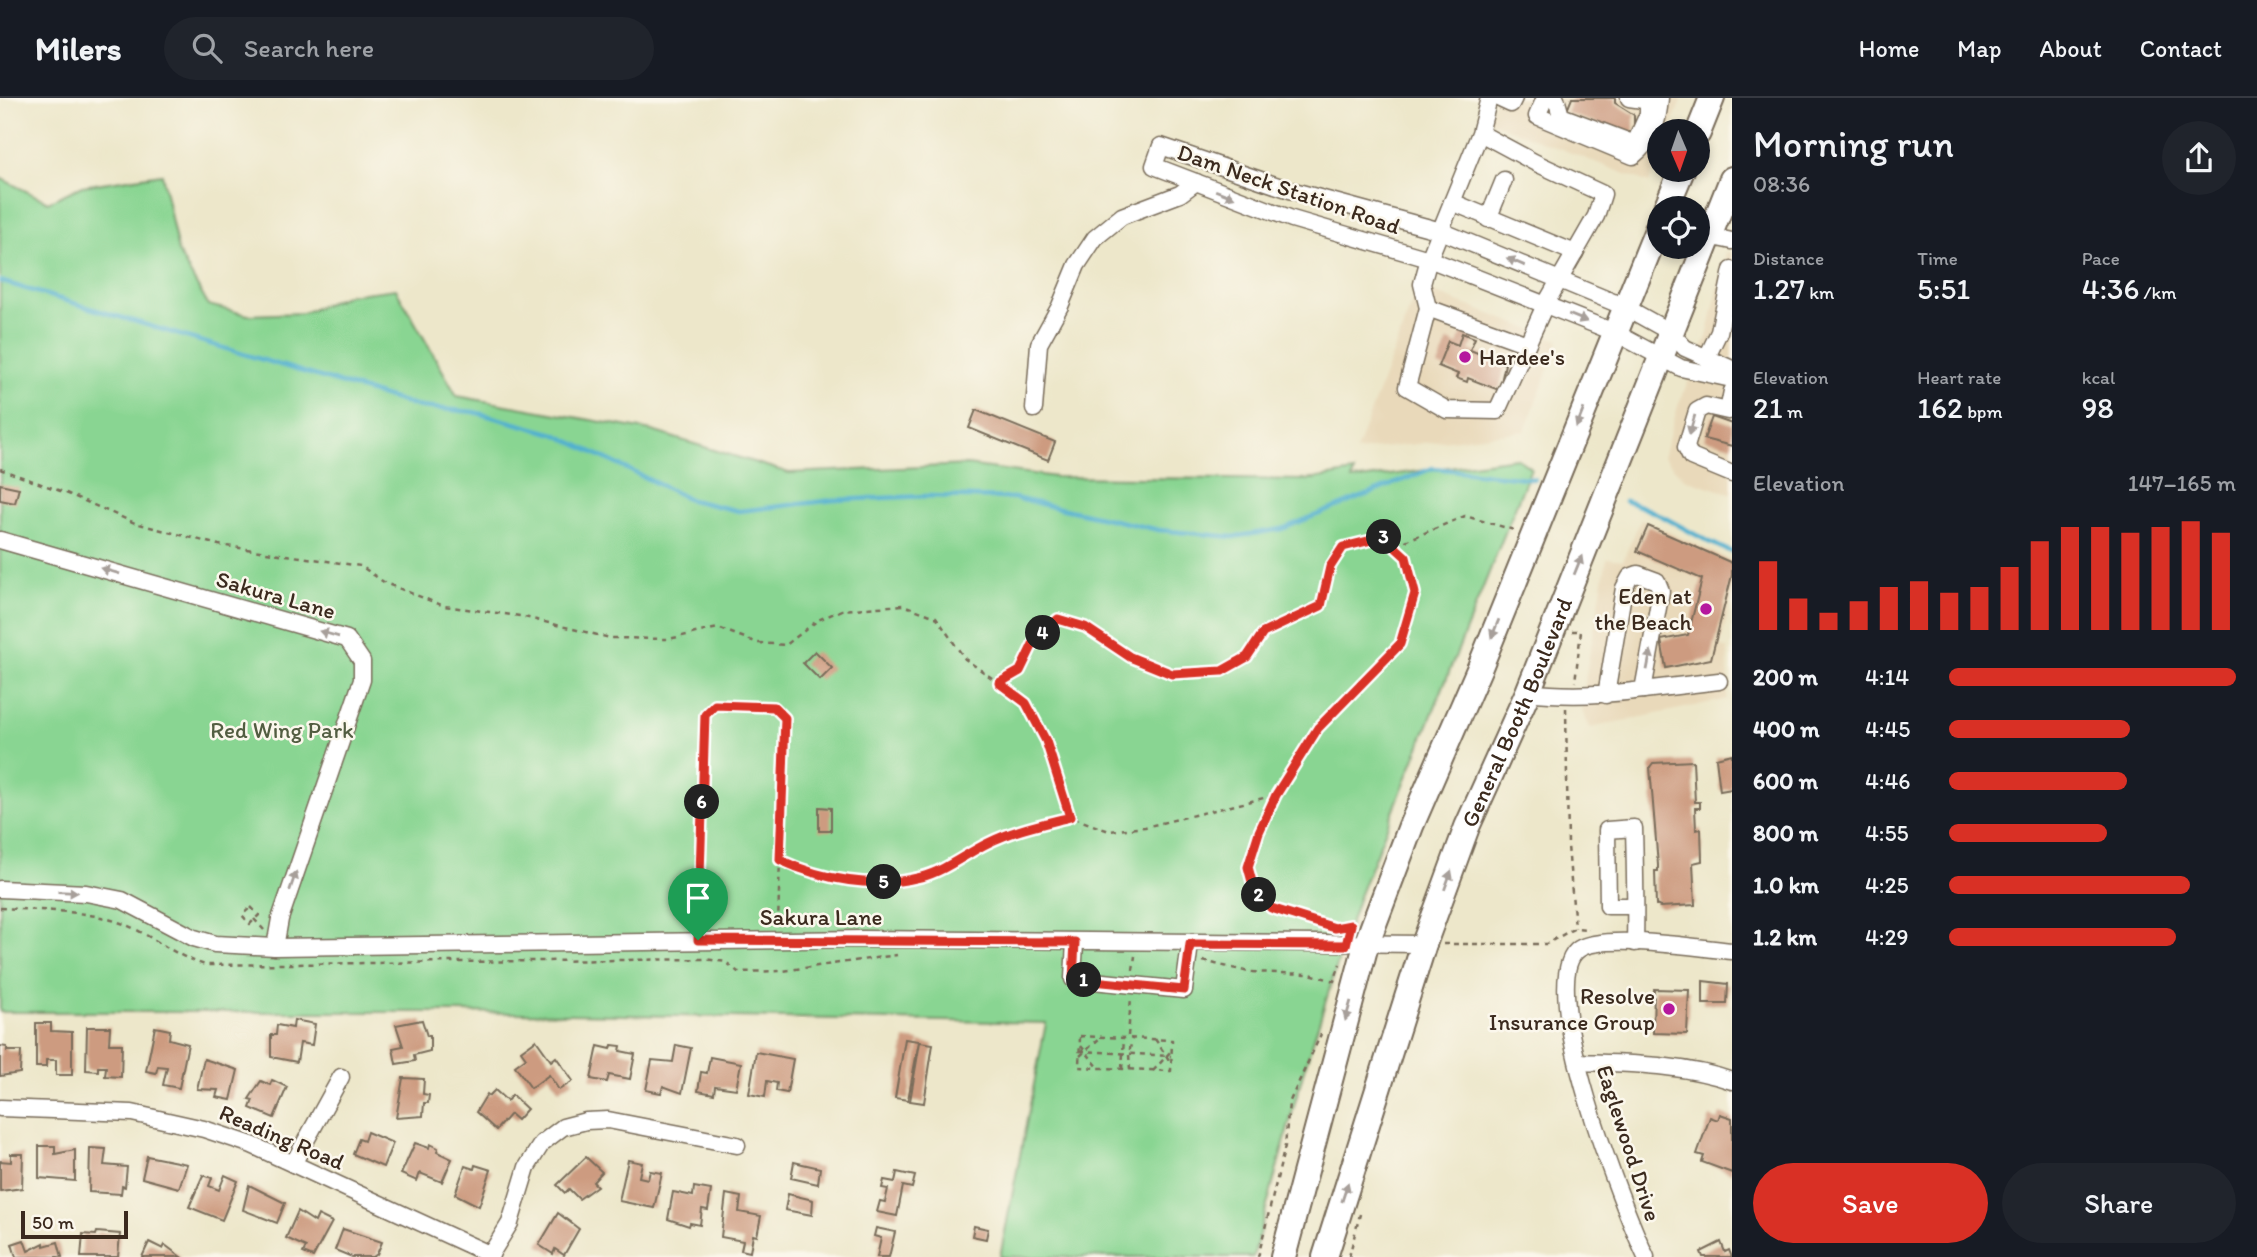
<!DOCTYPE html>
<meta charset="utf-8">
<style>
body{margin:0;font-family:Itim,sans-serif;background:#20242c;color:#f1f3f6;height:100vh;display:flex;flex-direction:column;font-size:26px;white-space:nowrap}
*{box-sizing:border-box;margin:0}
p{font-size:23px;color:#9ea1a6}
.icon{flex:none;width:38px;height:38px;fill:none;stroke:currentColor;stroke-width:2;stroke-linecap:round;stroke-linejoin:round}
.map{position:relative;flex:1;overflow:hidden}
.sheet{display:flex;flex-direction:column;background:#171b24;width:525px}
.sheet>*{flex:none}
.needle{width:46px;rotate:178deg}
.controls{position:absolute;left:1647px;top:21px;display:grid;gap:14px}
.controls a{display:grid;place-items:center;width:63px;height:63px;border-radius:50%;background:#171b24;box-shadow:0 4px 10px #0003;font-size:35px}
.scale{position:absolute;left:21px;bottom:18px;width:107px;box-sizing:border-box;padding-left:7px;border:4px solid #3b2a1e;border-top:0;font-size:19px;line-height:24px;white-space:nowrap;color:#3b2a1e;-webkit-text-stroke:5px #fbf7ec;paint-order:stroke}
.pin{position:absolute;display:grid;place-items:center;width:60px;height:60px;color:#fff;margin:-72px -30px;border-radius:50% 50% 50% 0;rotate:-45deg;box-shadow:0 0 7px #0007}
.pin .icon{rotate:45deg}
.km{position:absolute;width:35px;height:35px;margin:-18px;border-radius:50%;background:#222;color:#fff;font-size:19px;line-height:35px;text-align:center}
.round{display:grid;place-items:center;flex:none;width:74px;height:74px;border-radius:37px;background:#20242c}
.summary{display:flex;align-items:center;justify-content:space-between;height:119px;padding:0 21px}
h1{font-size:38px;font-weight:600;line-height:52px}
.metrics{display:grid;grid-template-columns:repeat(3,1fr);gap:10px;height:119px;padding:7px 21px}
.metrics div{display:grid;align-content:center}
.metrics b{font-size:30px;font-weight:600}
.metrics small{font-size:19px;font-weight:400}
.metrics p{font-size:19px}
.chart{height:196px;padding:14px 21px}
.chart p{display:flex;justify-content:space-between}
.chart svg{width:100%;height:126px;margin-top:7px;stroke:#d93025;stroke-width:6}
.cta{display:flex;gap:14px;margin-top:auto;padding:14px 21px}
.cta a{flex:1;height:80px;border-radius:42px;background:#d93025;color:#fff;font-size:28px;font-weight:600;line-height:80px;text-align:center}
.cta a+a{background:#20242c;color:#f1f3f6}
ul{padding:0 21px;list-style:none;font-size:23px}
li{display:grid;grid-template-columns:112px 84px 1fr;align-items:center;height:52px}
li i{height:18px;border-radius:9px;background:#d93025}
header{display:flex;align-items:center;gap:42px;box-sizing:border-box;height:98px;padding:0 35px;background:#171b24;border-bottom:2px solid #363941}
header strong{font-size:33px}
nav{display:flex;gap:38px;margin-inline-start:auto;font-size:24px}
.search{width:490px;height:63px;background:#20242c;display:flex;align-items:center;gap:18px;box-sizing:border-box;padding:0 24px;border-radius:38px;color:#9ea1a6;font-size:26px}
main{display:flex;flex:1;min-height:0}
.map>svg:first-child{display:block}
.built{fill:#e9d9ba}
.green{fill:#89d592;stroke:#628058;stroke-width:2}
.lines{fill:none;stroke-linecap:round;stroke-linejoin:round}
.stream{stroke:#51b0cf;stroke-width:4.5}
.building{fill:#cd9b80}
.minor-casing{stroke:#796c5a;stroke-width:19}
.highway-casing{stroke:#796c5a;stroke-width:28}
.path{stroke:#796c5a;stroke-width:2.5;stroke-dasharray:5 5;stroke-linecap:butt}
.minor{stroke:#fff;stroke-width:16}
.highway{stroke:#fff;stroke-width:24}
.oneway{fill:#a79f9a}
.route-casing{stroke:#fff;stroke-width:14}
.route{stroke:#d93025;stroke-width:9}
.poi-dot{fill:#b5179e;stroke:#fbf7ec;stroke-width:2.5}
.labels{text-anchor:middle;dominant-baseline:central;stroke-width:5;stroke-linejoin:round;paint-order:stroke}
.street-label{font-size:23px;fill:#3b2a1e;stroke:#fbf7ec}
.poi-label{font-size:23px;fill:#3b2a1e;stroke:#fbf7ec;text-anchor:end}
.park-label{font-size:23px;fill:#525d41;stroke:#fbf7ec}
</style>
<header>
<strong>Milers</strong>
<div class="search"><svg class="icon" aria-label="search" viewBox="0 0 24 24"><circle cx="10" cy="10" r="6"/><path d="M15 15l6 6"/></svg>Search here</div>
<nav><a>Home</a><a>Map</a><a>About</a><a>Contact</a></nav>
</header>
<main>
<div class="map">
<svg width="1732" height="1159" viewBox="0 0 1732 1159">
<rect width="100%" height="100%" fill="#fbf7ec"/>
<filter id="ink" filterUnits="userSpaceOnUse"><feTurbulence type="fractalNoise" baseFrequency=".0143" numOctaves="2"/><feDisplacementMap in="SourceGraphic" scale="14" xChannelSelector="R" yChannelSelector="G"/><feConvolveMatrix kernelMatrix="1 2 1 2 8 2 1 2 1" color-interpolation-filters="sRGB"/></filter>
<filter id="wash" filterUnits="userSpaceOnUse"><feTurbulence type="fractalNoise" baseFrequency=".00686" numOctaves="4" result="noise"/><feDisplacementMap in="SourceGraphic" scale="28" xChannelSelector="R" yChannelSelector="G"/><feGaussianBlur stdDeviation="1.57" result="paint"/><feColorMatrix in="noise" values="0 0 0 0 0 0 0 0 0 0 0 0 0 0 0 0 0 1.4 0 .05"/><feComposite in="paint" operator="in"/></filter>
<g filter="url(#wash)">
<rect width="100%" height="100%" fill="#ede7ca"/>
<!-- built -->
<g class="built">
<polygon points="1496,0 1682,0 1669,33 1659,33 1659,59 1649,85 1486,22"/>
<polygon points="1726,154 1732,155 1732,396 1685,381 1663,359 1679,305 1707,239"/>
<polygon points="1418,189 1559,242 1525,333 1356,353"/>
<polygon points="1641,421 1732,463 1732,501 1720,548 1728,551 1727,601 1590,630 1582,613 1586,576 1607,460 1623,462"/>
</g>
<!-- green -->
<polygon class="green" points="162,76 178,154 208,207 248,217 303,215 348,197 396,191 457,298 652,333 789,375 967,367 1055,379 1307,382 1354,374 1352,382 1516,360 1531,370 1358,801 1303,975 1253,1159 1000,1159 1046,925 456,914 0,914 0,80 48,104 82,88"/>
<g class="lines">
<!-- stream -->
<g class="stream">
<polyline points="0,183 420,309 474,314 555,336 691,402 739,413 834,402 927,398 1014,400 1159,432 1233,439 1282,431 1433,370 1535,381"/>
<path d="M1625 403C1663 414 1695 440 1732 454"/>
</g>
</g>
<g id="blocks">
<!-- building -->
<g class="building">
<polygon points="1572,0 1615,0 1615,5 1634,17 1634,32 1626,36 1566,15"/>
<polygon points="1462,235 1475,240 1470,252 1505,266 1500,289 1496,291 1468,280 1467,284 1456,280 1458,276 1438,268 1448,243 1458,247"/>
<polygon points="976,312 1055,344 1048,362 969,330"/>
<polygon points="1712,319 1732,326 1732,348 1704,341"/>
<polygon points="0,386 19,390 15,405 0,402"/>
<polygon points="1648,428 1732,465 1732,477 1711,561 1666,570 1661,542 1688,537 1702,481 1637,453"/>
<polygon points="815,553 832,570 820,582 803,565"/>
<polygon points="1732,656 1732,691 1720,693 1716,660"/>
<polygon points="1693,663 1695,704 1700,704 1700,710 1695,710 1696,732 1701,731 1702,763 1693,765 1695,807 1660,809 1656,807 1655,773 1658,773 1658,767 1650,669 1653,665"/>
<polygon points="819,709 831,710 831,733 819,733"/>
<polygon points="1703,883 1728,886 1727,906 1703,906"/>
<polygon points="1654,891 1689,892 1687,936 1653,935"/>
<polygon points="294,922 315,926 312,947 300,945 297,964 271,959 271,937 276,937 277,927 293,930"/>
<polygon points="422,922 427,938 430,938 430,953 414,957 415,963 396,966 393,950 403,948 396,927"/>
<polygon points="36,925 51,925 51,933 72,934 72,977 56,977 56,962 46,962 46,969 36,969"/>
<polygon points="87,929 110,929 109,946 122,946 121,979 105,978 106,969 98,969 98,973 86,972"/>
<polygon points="155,929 170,932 169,941 188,946 179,990 163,987 167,969 158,968 156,975 146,973"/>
<polygon points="905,941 919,943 908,1002 895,1000"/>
<polygon points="536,942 551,963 556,959 573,983 559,992 549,977 531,990 515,968 526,960 521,953"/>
<polygon points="920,944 933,946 924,1005 910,1003"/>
<polygon points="612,947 621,948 620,953 635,956 630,981 609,977 607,984 591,981 598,948 611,951"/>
<polygon points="676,947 691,950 682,995 663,988 661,995 646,992 652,962 673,964"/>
<polygon points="0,948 7,949 7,953 21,953 20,975 0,978"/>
<polygon points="756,954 793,961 787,995 776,993 777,985 767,983 765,999 749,996"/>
<polygon points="710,959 741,965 736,991 715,988 714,996 698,993 701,974 707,975"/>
<polygon points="204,961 238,972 231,1002 216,999 218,992 197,991"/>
<polygon points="403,980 424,981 423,996 429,997 428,1005 424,1005 423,1018 396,1020"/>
<polygon points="272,982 287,989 274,1020 250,1010 253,1002 249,1001 261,983 270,987"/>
<polygon points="495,992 507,1003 512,997 527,1011 517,1022 510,1016 496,1032 476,1014 487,996 489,998"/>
<polygon points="1720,1016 1732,1020 1732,1075 1702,1064 1704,1058 1697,1056 1710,1019 1718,1022"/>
<polygon points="367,1034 393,1045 383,1069 353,1056 359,1041 364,1043"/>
<polygon points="415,1045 429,1050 430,1046 438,1050 437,1054 452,1061 442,1084 420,1075 417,1083 401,1076"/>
<polygon points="39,1048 55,1048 55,1056 75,1052 75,1083 39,1080"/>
<polygon points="90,1050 106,1051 104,1067 127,1069 125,1089 122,1088 121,1096 89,1094"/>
<polygon points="11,1056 23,1056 22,1090 0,1093 0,1063 11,1064"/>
<polygon points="147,1058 187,1066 179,1090 142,1080"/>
<polygon points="586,1059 602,1074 593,1084 597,1088 579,1101 569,1091 565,1095 557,1087"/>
<polygon points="628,1062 642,1065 639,1079 648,1081 650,1073 662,1075 654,1110 619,1103"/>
<polygon points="794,1064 820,1070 818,1086 791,1080"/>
<polygon points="475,1067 491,1072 479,1108 455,1096 465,1068 474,1071"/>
<polygon points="897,1074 915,1078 912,1090 903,1088 897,1118 877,1114 880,1103 885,1104 888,1091 882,1090 884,1082 895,1084"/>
<polygon points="203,1077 212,1080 209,1088 219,1092 225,1077 238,1083 222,1122 189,1109"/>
<polygon points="249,1087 285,1105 277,1125 243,1112"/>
<polygon points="694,1089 711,1092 708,1112 702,1111 700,1127 690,1125 689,1128 668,1121 673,1094 693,1098"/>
<polygon points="726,1096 741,1099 739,1114 761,1118 757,1138 753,1137 750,1154 741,1152 743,1143 721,1139"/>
<polygon points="788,1096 813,1102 812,1117 785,1112"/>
<polygon points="298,1113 315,1124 318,1117 332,1124 313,1159 303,1155 306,1149 286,1140"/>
<polygon points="558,1115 579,1131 564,1157 555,1151 553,1156 539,1147"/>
<polygon points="974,1128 988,1131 986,1141 972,1138"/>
<polygon points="876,1130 895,1134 889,1159 877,1159 881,1140 874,1138"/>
<polygon points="343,1131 382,1144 377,1156 373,1159 352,1159 335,1152"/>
<polygon points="97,1134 120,1136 118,1159 81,1159 83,1136 96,1137"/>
<polygon points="24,1142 28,1153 44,1145 44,1148 58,1144 62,1159 16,1159 12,1146"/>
<polygon points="149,1144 163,1151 165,1147 181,1159 142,1159"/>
<polygon points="1721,1144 1725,1154 1729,1152 1732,1159 1703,1159 1701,1154"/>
</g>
</g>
</g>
<g filter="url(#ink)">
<use href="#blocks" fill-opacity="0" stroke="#796c5a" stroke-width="2"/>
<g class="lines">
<!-- minor casing -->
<g class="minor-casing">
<g id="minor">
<polyline points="1498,0 1511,6 1514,0"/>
<path d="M1545 0 1537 18 1633 58C1653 42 1658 25 1660 0"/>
<polyline points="1556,0 1561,18 1635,46"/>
<polyline points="1629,0 1643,2 1648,6 1648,16 1635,45"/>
<polyline points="1480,35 1534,64 1603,96 1596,118 1545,207 1497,313 1447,312 1407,289 1428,210 1422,186 1429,161 1480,35 1489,0"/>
<polyline points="1452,104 1575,155"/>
<polyline points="1488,121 1504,82"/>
<polyline points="1708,138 1732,143"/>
<polyline points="1428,210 1527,246"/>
<polyline points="1707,259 1719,234 1732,172"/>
<polyline points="1732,271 1685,250 1670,234 1625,209 1441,133 1290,92 1161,48 1154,68 1292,121 1429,161 1614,234 1681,270 1727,280 1732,278"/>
<polyline points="1732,293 1728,313 1706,308 1697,313 1686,349 1691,359 1732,376"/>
<polyline points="1034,311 1039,246 1060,208 1077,167 1095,140 1122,118 1180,96 1196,84"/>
<polyline points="0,442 347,541 362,563 362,582 280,821 275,849"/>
<polyline points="1643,592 1719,583"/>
<path d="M1528 594C1568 599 1604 597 1643 592L1661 493 1657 483 1638 476 1630 479 1624 490 1606 597"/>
<polyline points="0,791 86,795 122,802 194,840 215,846 275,849 863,841 1424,846"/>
<polyline points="1075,844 1073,881 1184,892 1190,846"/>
<path d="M1635 845C1636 807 1635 769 1634 730L1607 732 1608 808H1635"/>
<path d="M1578 964C1629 966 1684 966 1732 983"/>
<polyline points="0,1010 132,1015 204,1031 252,1047 491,1157"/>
<polyline points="293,1066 341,979"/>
<polyline points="489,1159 510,1125 527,1069 542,1045 563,1029 586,1023 608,1022 737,1047"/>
<path d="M1646 1159C1625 1115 1532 882 1579 851 1603 835 1700 850 1732 853"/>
</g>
</g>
<!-- highway casing -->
<g class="highway-casing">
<g id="highway">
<polyline points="1698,35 1712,0"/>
<polyline points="1666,110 1682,72"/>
<polyline points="1283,1159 1366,847 1411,728 1480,569 1659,127"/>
<path id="s1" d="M1325 1159 1424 846 1467 729 1528 594 1732 81"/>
</g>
</g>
<!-- path -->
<g class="path">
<polyline points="0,371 66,395 135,425 219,447 361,468 385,485 444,508 520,518 610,540 669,541 718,530 758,545 786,547 818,522 842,512 903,507 936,519 965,561 999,585 1020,573 1035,542 1058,521 1085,529 1130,559 1172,576 1222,573 1247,559 1263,535 1321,508 1330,469 1343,449 1384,439 1406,459 1415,495 1400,546 1319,630 1276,697"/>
<polyline points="1396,447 1465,418 1514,432"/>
<polyline points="1572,533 1581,533 1575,584"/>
<path d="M999 585 1026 605 1046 643 1071 719 1109 733 1145 729 1276 697C1260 731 1229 782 1271 809 1288 820 1315 824 1333 830"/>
<polyline points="1566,610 1568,748 1575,830"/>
<path d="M780 762C823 782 874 791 921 779 945 773 967 755 988 745 1014 732 1043 726 1071 719"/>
<polygon points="251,809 259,817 250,826 242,817"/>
<path d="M0 810C44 813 93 811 133 830 159 843 176 858 205 867L705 861 726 864 738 874 782 873 897 857"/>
<polyline points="254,821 264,832"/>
<polyline points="698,828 705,617 715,607 774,609 784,620 778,828"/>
<polyline points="1443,846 1546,846 1575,830 1589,831"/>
<polyline points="1203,863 1249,874 1310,876 1334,883 1340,866"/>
<polyline points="1133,872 1135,858"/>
<polygon points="1080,938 1172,942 1171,973 1079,969"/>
<polyline points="1128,938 1131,900"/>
<polyline points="1155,941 1171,965"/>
<polyline points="1081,948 1099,970"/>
<polyline points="1080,953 1171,958"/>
<polyline points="1080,958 1101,939"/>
<polyline points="1122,971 1124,940"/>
<polyline points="1130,972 1129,956 1132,941"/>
<polyline points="1153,973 1172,952"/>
<polyline points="1258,1159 1285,1048 1289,1005 1321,936"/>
<polyline points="1349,1159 1360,1116"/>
</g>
<!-- minor -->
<use href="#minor" class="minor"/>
<!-- highway -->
<use href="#highway" class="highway"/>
</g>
<!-- one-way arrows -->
<defs><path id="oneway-solid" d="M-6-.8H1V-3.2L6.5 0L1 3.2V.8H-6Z" transform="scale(1.75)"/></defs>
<g class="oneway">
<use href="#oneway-solid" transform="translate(1225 96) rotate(21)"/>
<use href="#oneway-solid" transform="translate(1516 164) rotate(-157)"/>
<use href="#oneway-solid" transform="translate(1578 220) rotate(22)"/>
<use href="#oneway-solid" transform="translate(1580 320) rotate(112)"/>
<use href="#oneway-solid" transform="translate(1692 327) rotate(106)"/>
<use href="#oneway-solid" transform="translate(1578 467) rotate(-68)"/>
<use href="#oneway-solid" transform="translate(110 473) rotate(-164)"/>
<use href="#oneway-solid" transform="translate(1495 531) rotate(112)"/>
<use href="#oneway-solid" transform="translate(329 536) rotate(-164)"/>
<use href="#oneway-solid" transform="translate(1649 562) rotate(-79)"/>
<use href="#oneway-solid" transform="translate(1448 782) rotate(-70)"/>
<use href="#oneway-solid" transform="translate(293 783) rotate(-71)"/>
<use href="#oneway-solid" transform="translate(68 794) rotate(2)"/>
<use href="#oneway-solid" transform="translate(1348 913) rotate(106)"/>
<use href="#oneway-solid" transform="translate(1345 1094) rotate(-72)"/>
</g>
</g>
<g class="lines" filter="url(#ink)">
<!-- route casing -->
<g class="route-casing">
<path id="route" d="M1384 439 1406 459 1415 495 1400 546 1318 630 1276 697 1259 734 1248 769 1254 791 1271 810 1335 830 1351 827 1346 847 1190 846 1184 892 1073 881 1075 844 698 842 705 617 715 607 774 609 785 620 780 762C823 782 874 791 921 779 945 773 967 755 988 745 1014 732 1043 726 1070 719L1046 643 1026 605 999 585 1020 573 1035 542 1058 521 1085 529 1130 559 1172 576 1222 573 1247 559 1263 535 1321 508 1330 469 1343 449Z"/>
</g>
<!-- route -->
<use href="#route" class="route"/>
</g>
<!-- markers -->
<g class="poi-dot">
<circle cx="1465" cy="259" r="7"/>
<circle cx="1706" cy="511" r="7"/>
<circle cx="1669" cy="911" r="7"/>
</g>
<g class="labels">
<!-- street labels -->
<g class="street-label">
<text transform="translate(1289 91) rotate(19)">Dam Neck Station Road</text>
<text transform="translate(276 497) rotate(16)">Sakura Lane</text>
<text stroke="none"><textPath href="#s1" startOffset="578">General Booth Boulevard</textPath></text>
<text x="821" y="819">Sakura Lane</text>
<text transform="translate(282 1039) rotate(23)">Reading Road</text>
<text transform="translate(1629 1045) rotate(72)">Eaglewood Drive</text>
</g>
<!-- poi labels -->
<g class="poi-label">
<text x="1479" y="259" text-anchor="start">Hardee's</text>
<text x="1692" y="498">Eden at<tspan x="1692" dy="26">the Beach</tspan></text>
<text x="1655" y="898">Resolve<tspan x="1655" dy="26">Insurance Group</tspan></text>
</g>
<!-- park labels -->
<g class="park-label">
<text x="282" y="632">Red Wing Park</text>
</g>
</g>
</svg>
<div class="controls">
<a><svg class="needle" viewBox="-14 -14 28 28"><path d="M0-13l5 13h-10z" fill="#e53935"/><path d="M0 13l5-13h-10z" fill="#9ea1a6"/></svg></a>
<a><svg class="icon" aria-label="locate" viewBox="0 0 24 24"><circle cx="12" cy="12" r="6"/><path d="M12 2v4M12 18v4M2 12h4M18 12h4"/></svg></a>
</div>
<div class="scale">50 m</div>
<div class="pin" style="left:698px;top:842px;background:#1e9e55"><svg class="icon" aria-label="arrive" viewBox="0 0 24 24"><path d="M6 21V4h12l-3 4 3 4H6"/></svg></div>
<b class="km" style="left:1084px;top:882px">1</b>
<b class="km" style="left:1259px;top:797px">2</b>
<b class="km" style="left:1384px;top:439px">3</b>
<b class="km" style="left:1043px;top:535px">4</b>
<b class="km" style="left:884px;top:784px">5</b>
<b class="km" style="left:702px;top:704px">6</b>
</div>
<section class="sheet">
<div class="summary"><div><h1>Morning run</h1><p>08:36</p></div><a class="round"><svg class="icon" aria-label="share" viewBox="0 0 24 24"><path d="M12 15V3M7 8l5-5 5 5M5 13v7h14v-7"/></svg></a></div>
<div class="metrics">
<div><p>Distance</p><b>1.27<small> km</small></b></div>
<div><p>Time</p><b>5:51</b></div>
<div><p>Pace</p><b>4:36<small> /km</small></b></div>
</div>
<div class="metrics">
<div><p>Elevation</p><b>21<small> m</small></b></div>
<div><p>Heart rate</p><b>162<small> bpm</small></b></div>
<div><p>kcal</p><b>98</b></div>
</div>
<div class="chart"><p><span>Elevation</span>147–165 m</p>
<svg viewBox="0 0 160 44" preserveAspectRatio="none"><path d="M5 44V20M15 44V33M25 44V38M35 44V34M45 44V29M55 44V27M65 44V31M75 44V29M85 44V22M95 44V13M105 44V8M115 44V8M125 44V10M135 44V8M145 44V6M155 44V10"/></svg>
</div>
<ul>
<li><b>200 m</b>4:14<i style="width:100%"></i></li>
<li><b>400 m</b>4:45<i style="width:63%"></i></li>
<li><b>600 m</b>4:46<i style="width:62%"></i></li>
<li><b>800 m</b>4:55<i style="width:55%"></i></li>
<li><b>1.0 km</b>4:25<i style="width:84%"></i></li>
<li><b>1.2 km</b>4:29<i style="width:79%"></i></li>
</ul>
<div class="cta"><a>Save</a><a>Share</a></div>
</section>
</main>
